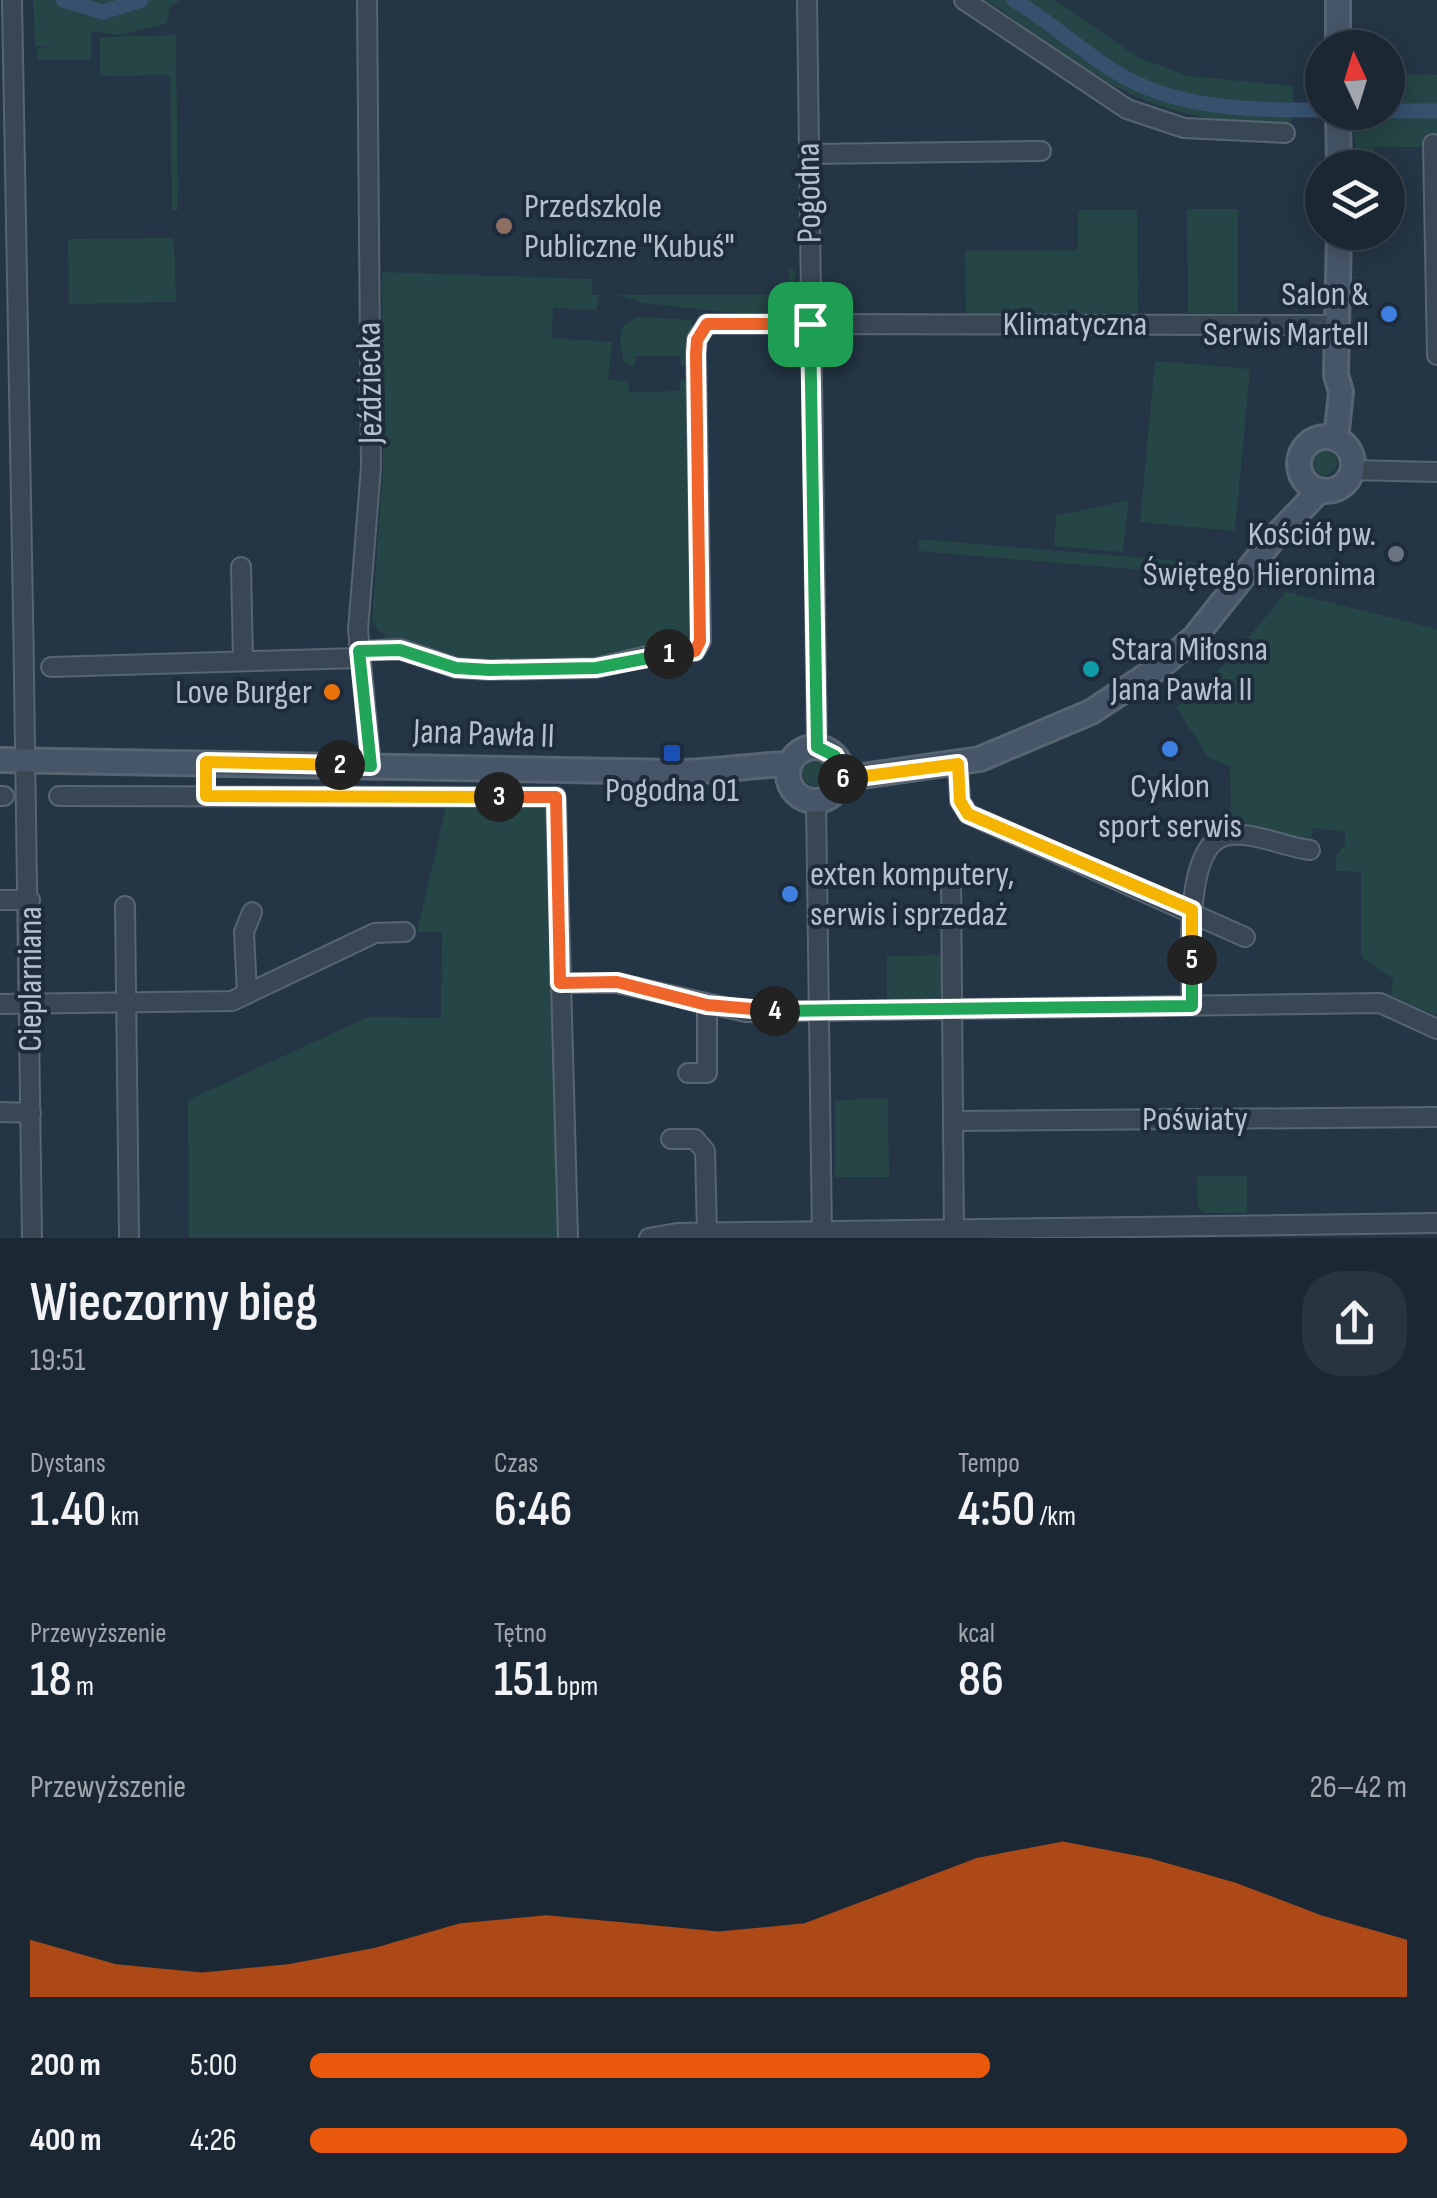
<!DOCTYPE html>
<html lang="pl">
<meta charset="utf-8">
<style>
body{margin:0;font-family:"Sofia Sans Condensed",sans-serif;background:#283440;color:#f1f3f6;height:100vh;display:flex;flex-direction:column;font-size:38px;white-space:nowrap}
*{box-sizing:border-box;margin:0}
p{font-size:32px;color:#a0a6ac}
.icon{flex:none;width:55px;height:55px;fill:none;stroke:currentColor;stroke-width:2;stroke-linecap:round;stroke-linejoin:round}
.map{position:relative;height:1238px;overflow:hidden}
.side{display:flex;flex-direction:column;background:#1b2834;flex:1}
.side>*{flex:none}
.needle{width:65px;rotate:356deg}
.tools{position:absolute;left:1305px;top:30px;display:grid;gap:20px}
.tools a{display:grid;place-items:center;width:100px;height:100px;border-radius:50%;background:#1b2834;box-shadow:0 5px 25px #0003,0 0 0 2px #39444f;font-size:50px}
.pin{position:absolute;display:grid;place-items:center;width:85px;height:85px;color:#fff;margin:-42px;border-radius:20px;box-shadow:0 5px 15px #0006}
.km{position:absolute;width:50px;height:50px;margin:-25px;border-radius:50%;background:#222;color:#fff;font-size:28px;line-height:50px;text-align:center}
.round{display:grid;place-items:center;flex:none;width:105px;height:105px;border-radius:40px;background:#283440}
.headline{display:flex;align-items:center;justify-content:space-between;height:170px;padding:0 30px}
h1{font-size:55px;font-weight:600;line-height:75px}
.stats{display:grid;grid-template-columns:repeat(3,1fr);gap:15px;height:170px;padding:10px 30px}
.stats div{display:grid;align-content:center}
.stats b{font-size:50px;font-weight:600}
.stats small{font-size:28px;font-weight:400}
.stats p{font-size:28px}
.chart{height:280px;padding:20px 30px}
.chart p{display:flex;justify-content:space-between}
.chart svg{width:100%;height:180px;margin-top:10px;fill:#ea580c;opacity:.7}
ul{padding:0 30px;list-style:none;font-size:32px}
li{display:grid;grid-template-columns:160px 120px 1fr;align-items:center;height:75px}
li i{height:25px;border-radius:12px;background:#ea580c}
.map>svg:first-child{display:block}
.green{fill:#264546}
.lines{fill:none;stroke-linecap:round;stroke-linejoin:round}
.canal{stroke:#36516e;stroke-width:15}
.street-casing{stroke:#576472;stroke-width:22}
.secondary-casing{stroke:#576472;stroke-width:28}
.street{stroke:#394654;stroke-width:18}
.secondary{stroke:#465568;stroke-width:22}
.split-1-casing{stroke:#fff;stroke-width:20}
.split-2-casing{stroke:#fff;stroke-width:20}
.split-3-casing{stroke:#fff;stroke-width:20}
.split-4-casing{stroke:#fff;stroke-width:20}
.split-5-casing{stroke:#fff;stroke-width:20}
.split-6-casing{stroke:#fff;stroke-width:20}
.split-7-casing{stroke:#fff;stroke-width:20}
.split-1{stroke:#f0652b;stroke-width:12}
.split-2{stroke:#22a559;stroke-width:12}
.split-3{stroke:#f5b400;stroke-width:12}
.split-4{stroke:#f0652b;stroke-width:12}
.split-5{stroke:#22a559;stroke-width:12}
.split-6{stroke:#f5b400;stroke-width:12}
.split-7{stroke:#22a559;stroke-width:12}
.education-dot{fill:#8d6e63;stroke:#1d2b3a;stroke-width:4}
.shop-dot{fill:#3f7fe0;stroke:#1d2b3a;stroke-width:4}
.worship-dot{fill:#6b7280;stroke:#1d2b3a;stroke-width:4}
.culture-dot{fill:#0f9aa8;stroke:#1d2b3a;stroke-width:4}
.food-dot{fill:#e8710a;stroke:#1d2b3a;stroke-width:4}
.transit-dot{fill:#1a4fb4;stroke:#1d2b3a;stroke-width:4}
.labels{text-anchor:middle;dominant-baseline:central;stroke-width:8;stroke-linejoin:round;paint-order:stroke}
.street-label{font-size:35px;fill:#b6c1ce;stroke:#1d2b3a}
.poi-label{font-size:35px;fill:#b6c1ce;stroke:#1d2b3a;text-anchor:start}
</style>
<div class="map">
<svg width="1437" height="1238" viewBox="0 0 1437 1238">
<rect width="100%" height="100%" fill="#243545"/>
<!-- green -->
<g class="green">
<polygon points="33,0 180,0 170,7 166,24 118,35 91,31 91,60 38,60 37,48 55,46 35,46"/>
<path d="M986 0H1055L1139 58 1189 76 1294 86 1291 125C1138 122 1105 81 986 0Z"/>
<polygon points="176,35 178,210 172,210 170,75 100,76 100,37"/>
<polygon points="1388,73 1437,75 1437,142 1424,142 1425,147 1374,147 1374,167 1357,167 1352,113 1388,112"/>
<polygon points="1187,209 1238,209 1238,313 1188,313"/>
<polygon points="1078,210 1137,210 1138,313 966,313 965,251 1078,250"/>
<polygon points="174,238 176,302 69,304 68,239"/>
<polygon points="789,268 795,271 795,305 790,312 778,313 778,318 644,303 617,295 788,294"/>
<polygon points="382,272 592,279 592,295 600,295 596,310 553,308 552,338 612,342 608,380 628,381 629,392 680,391 680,379 689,383 690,644 573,661 471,662 411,643 383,644 385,633 379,632 372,621 383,470"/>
<path d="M638 317 692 320V362L681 367 680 356H636L635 367 624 363C620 342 614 326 638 317Z"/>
<polygon points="1155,361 1250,369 1235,531 1140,522"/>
<circle cx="1325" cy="463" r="12"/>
<polygon points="1129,500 1123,552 1054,546 1056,516"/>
<polygon points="919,539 1201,563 1200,575 918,551"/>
<polygon points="1286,592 1437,629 1437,1016 1391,995 1393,979 1361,957 1361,872 1336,871 1336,855 1345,845 1345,832 1313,828 1311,843 1256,826 1231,826 1230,767 1208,757 1176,707 1230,660"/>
<circle cx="816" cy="772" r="14"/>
<polygon points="447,803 548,804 560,1238 189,1238 188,1100 368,1017 441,1018 442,932 417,932"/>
<polygon points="943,955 943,994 936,999 887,1000 887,956"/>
<polygon points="888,1098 889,1177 835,1177 835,1100"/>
<polygon points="1197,1176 1247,1176 1247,1213 1204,1213 1198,1207"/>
</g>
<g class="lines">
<!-- canal -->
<g class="canal">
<polyline points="63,0 103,12 141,0"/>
<path d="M1014 0C1049 21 1079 49 1114 71 1175 110 1252 110 1322 110"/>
<polyline points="1388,111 1437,111"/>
</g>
<!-- street casing -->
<g class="street-casing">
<g id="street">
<path d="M12 0C19 413 28 825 32 1238"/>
<polyline points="367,0 371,467 358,630 371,766"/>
<polyline points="807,0 817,747"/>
<polyline points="964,0 1127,109 1184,128 1285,133"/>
<polyline points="1433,144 1437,355"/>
<polyline points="809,154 1041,151"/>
<polyline points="1352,470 1437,472"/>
<polyline points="241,567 243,659"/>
<polyline points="359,651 400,649 456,668 490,670 596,668 656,654 695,651 701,641 696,354 697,339 707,324 1339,325"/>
<polyline points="51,667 360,658"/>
<polyline points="958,764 960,801 968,814 1245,937"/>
<polyline points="0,796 4,796"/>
<polyline points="59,796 556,797 568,1238"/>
<polyline points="816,800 822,1238"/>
<polyline points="951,878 954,1238"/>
<polyline points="0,900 30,900"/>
<polyline points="125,906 129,1238"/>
<polyline points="560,983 617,983 746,1012 1380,1003 1437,1029"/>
<polyline points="247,994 244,932 252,912"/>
<polyline points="0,1004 232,1001 375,933 405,932"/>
<path d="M1192 1005C1191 971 1182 847 1225 836 1252 830 1283 847 1310 850"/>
<polyline points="688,1073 707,1073 707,1005"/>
<polyline points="0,1112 31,1113"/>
<polyline points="953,1121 1437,1117"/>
<polyline points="671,1139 695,1139 705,1151 707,1233"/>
<polyline points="649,1238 677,1233 1437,1223"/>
</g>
</g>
<!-- secondary casing -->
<g class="secondary-casing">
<g id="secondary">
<polyline points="1338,0 1338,48"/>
<polyline points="1338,112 1339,168"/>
<circle cx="1326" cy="464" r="27"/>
<polyline points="1336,439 1341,392 1336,375 1339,232"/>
<circle cx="815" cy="774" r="27"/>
<path d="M0 760 675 772C715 772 750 765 790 764"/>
<polyline points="842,779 980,759 1091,712 1161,666 1194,638 1273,539 1320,490"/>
</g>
</g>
<!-- street -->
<use href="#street" class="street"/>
<!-- secondary -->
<use href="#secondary" class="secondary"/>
</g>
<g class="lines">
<!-- split-1 casing -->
<g class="split-1-casing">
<polyline id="split-1" points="669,654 695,651 700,641 696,354 697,340 707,324 810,324"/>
</g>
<!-- split-2 casing -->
<g class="split-2-casing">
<polyline id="split-2" points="340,765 371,766 359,651 400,650 456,668 490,670 596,668 669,654"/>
</g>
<!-- split-3 casing -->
<g class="split-3-casing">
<polyline id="split-3" points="340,765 206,762 206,796 499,797"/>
</g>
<!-- split-4 casing -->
<g class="split-4-casing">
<polyline id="split-4" points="499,797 556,797 560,983 617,982 707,1005 775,1011"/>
</g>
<!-- split-5 casing -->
<g class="split-5-casing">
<polyline id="split-5" points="775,1011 1192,1006 1192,960"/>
</g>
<!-- split-6 casing -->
<g class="split-6-casing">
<polyline id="split-6" points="843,779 958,764 960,801 968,814 1192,910 1192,960"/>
</g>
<!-- split-7 casing -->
<g class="split-7-casing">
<polyline id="split-7" points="810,324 817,747 835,756 843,779"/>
</g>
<!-- split-1 -->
<use href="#split-1" class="split-1"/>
<!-- split-2 -->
<use href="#split-2" class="split-2"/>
<!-- split-3 -->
<use href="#split-3" class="split-3"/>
<!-- split-4 -->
<use href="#split-4" class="split-4"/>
<!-- split-5 -->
<use href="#split-5" class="split-5"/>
<!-- split-6 -->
<use href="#split-6" class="split-6"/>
<!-- split-7 -->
<use href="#split-7" class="split-7"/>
</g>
<!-- markers -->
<circle class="education-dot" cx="504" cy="226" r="10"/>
<g class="shop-dot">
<circle cx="1389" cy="314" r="10"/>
<circle cx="1170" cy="749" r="10"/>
<circle cx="790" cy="894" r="10"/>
</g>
<circle class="worship-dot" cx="1396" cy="554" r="10"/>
<circle class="culture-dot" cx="1091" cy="669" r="10"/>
<circle class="food-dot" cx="332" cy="692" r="10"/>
<rect class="transit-dot" x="662" y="743" width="20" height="20" rx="5"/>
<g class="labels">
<!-- street labels -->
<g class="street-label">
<text transform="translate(809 193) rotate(-91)">Pogodna</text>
<text x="1075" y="324">Klimatyczna</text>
<text transform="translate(370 383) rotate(-91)">Jeździecka</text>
<text transform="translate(484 734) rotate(2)">Jana Pawła II</text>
<text transform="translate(30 979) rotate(-90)">Cieplarniana</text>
<text x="1195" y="1119">Poświaty</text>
</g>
<!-- poi labels -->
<g class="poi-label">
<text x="524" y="206">Przedszkole<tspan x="524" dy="40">Publiczne "Kubuś"</tspan></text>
<text x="1369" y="294" text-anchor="end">Salon &amp;<tspan x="1369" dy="40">Serwis Martell</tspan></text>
<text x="1376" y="534" text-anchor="end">Kościół pw.<tspan x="1376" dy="40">Świętego Hieronima</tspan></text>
<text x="1111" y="649">Stara Miłosna<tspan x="1111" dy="40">Jana Pawła II</tspan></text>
<text x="312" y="692" text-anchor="end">Love Burger</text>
<text x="1170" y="786" text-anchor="middle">Cyklon<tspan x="1170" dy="40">sport serwis</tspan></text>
<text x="672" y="790" text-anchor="middle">Pogodna 01</text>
<text x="810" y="874">exten komputery,<tspan x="810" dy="40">serwis i sprzedaż</tspan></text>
</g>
</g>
</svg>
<div class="tools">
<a><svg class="needle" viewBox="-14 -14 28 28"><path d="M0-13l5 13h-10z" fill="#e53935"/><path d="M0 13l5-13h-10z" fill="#a0a6ac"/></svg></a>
<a><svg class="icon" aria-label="layers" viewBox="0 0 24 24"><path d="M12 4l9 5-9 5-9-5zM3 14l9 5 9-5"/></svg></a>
</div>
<div class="pin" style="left:810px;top:324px;background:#1e9e55"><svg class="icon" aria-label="arrive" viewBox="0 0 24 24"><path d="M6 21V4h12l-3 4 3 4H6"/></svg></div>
<b class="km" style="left:669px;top:654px">1</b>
<b class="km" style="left:340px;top:765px">2</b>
<b class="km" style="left:499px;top:797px">3</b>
<b class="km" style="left:775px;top:1011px">4</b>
<b class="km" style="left:1192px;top:960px">5</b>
<b class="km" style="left:843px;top:779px">6</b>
</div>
<section class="side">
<div class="headline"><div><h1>Wieczorny bieg</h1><p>19:51</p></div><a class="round"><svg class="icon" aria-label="share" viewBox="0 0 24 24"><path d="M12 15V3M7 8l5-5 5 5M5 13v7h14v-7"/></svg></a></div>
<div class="stats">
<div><p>Dystans</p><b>1.40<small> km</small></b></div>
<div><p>Czas</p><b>6:46</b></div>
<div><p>Tempo</p><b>4:50<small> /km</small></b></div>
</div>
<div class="stats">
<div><p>Przewyższenie</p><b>18<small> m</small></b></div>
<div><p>Tętno</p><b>151<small> bpm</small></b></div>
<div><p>kcal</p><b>86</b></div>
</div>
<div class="chart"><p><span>Przewyższenie</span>26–42 m</p>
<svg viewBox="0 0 160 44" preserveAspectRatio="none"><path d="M0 44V30L10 36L20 38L30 36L40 32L50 26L60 24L70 26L80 28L90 26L100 18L110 10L120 6L130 10L140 16L150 24L160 30V44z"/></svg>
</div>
<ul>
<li><b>200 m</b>5:00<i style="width:62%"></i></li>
<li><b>400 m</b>4:26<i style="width:100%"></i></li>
</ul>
</section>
